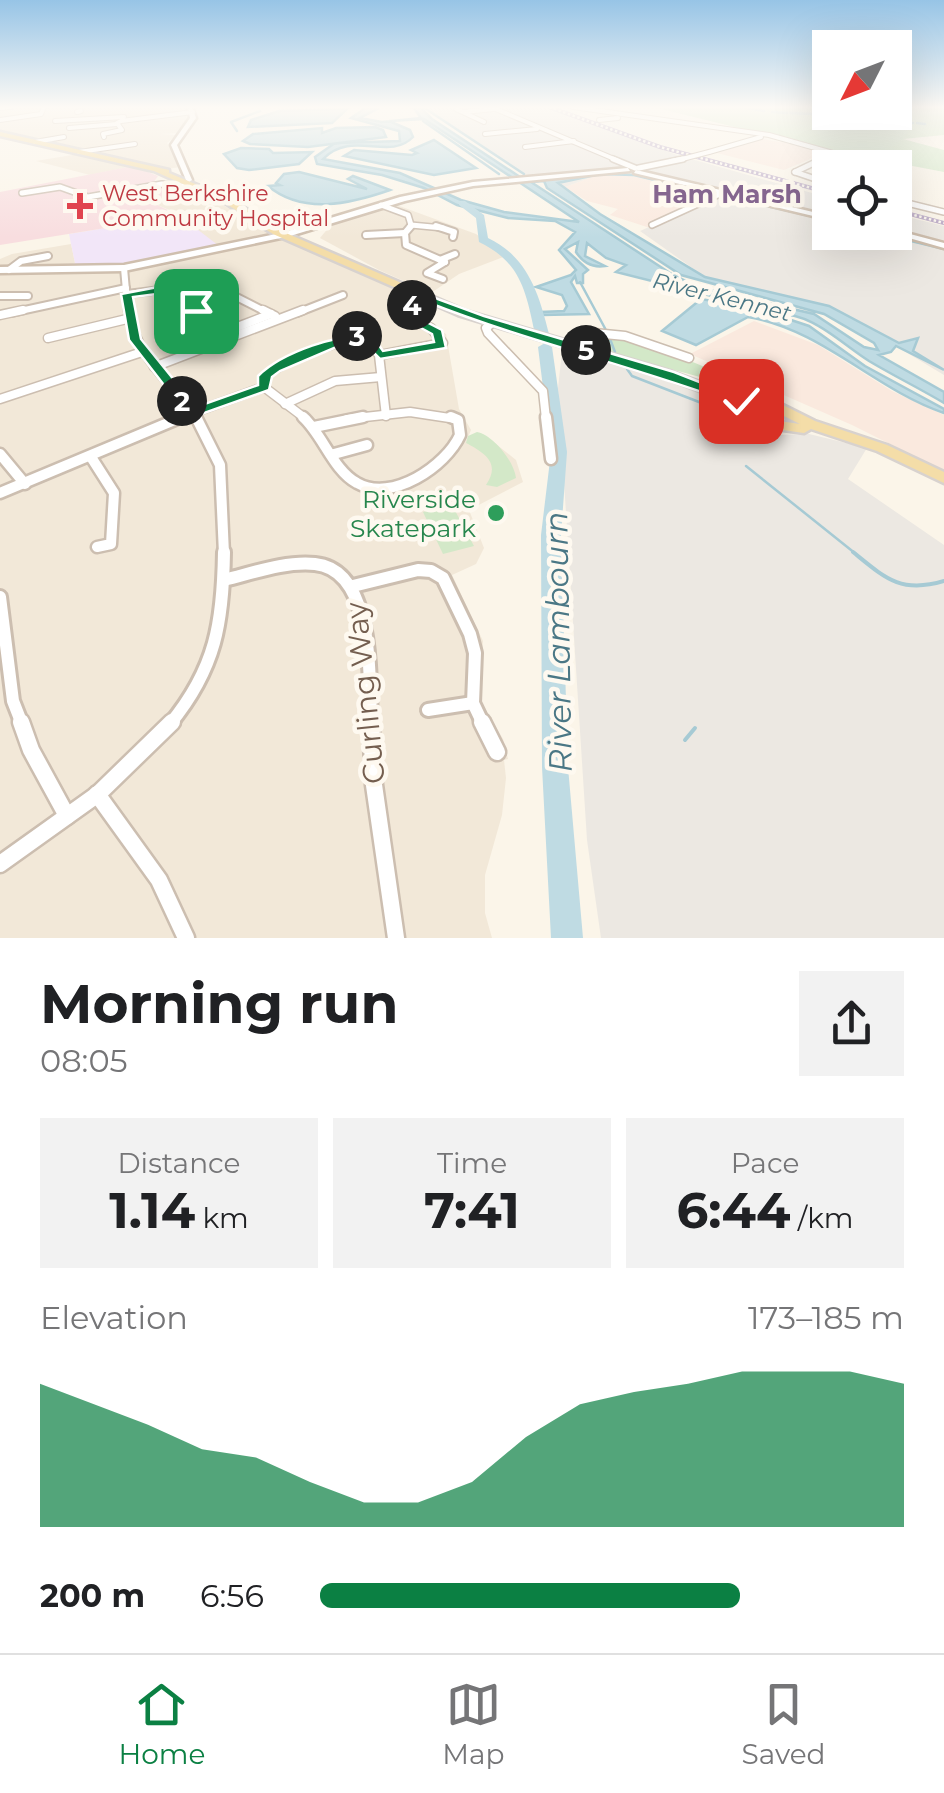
<!DOCTYPE html>
<meta charset="utf-8">
<style>
body{margin:0;font-family:Montserrat,sans-serif;background:#f2f2f2;color:#202124;height:100vh;display:flex;flex-direction:column;font-size:38px;white-space:nowrap}
*{box-sizing:border-box;margin:0}
p{font-size:32px;color:#757577}
.icon{flex:none;width:55px;height:55px;fill:none;stroke:currentColor;stroke-width:2;stroke-linecap:round;stroke-linejoin:round}
.map{position:relative;height:938px;overflow:hidden}
.side{display:flex;flex-direction:column;background:#fff;flex:1}
.side>*{flex:none}
.needle{width:65px;rotate:228deg}
.fabs{position:absolute;left:812px;top:30px;display:grid;gap:20px}
.fabs a{display:grid;place-items:center;width:100px;height:100px;border-radius:0px;background:#fff;box-shadow:0 10px 40px #0002;font-size:50px}
.pin{position:absolute;display:grid;place-items:center;width:85px;height:85px;color:#fff;margin:-42px;border-radius:20px;box-shadow:0 5px 15px #0006}
.km{position:absolute;width:50px;height:50px;margin:-25px;border-radius:50%;background:#222;color:#fff;font-size:28px;line-height:50px;text-align:center}
.round{display:grid;place-items:center;flex:none;width:105px;height:105px;border-radius:0px;background:#f2f2f2}
.summary{display:flex;align-items:center;justify-content:space-between;height:170px;padding:0 40px}
h1{font-size:55px;font-weight:700;line-height:75px}
.figures{display:grid;grid-template-columns:repeat(3,1fr);gap:15px;height:170px;padding:10px 40px}
.figures div{display:grid;align-content:center;border-radius:0px;background:#f2f2f2;text-align:center}
.figures b{font-size:50px;font-weight:700}
.figures small{font-size:28px;font-weight:400}
.figures p{font-size:28px}
.chart{height:280px;padding:20px 40px}
.chart p{display:flex;justify-content:space-between}
.chart svg{width:100%;height:180px;margin-top:10px;fill:#0b8043;opacity:.7}
ul{padding:0 40px;list-style:none;font-size:32px}
li{display:grid;grid-template-columns:160px 120px 1fr;align-items:center;height:75px}
li i{height:25px;border-radius:12px;background:#0b8043}
.menu{display:flex;justify-content:space-around;align-items:center;height:140px;border-top:2px solid #e0e0e0;background:#fff;font-size:28px;color:#757577}
.menu a{display:grid;justify-items:center;gap:5px}
.menu .current{color:#0b8043}
.map>svg:first-child{display:block}
.residential{fill:#f2e8d8}
.commercial{fill:#fae9de}
.industrial{fill:#ece8e2}
.education{fill:#f2e6f8}
.medical{fill:#f8dddf}
.green{fill:#d3e8c8}
.water{fill:#bfdbe3;stroke:#a6cad4;stroke-width:2.5;fill-rule:evenodd}
.lines{fill:none;stroke-linecap:round;stroke-linejoin:round}
.stream-far1{stroke:#a6cad4;stroke-width:2.5}
.stream{stroke:#a6cad4;stroke-width:4}
.river{fill:#bfdbe3;fill-rule:evenodd}
.street-far6-casing{stroke:#ccbeb0;stroke-width:6}
.street-far5-casing{stroke:#ccbeb0;stroke-width:8}
.street-far4-casing{stroke:#ccbeb0;stroke-width:10}
.street-far3-casing{stroke:#ccbeb0;stroke-width:11}
.street-far2-casing{stroke:#ccbeb0;stroke-width:15}
.street-far1-casing{stroke:#ccbeb0;stroke-width:18}
.street-casing{stroke:#ccbeb0;stroke-width:21}
.secondary-casing{stroke:#cfbfae;stroke-width:5}
.primary-casing{stroke:#d8d2ce;stroke-width:5}
.street-far6{stroke:#fff;stroke-width:4}
.street-far5{stroke:#fff;stroke-width:5}
.street-far4{stroke:#fff;stroke-width:6}
.street-far3{stroke:#fff;stroke-width:8}
.street-far2{stroke:#fff;stroke-width:10}
.street-far1{stroke:#fff;stroke-width:12}
.street{stroke:#fff;stroke-width:16}
.secondary{fill:#fff;fill-rule:evenodd}
.primary{fill:#f4dda8;fill-rule:evenodd}
.rail-casing{stroke:#b9a8c5;stroke-width:4}
.rail{stroke:#fef9f0;stroke-width:2.5;stroke-dasharray:2.5;stroke-linecap:butt}
.street-bridge-casing{stroke:#ccbeb0;stroke-width:6;stroke-linecap:butt}
.street-bridge{stroke:#fff;stroke-width:4}
.route{fill:#0b8043;stroke:#fff;stroke-width:2.5}
.health-dot{fill:#e0444e;stroke:#fef9f0;stroke-width:4}
.leisure-dot{fill:#2e9e5b;stroke:#fef9f0;stroke-width:4}
.labels{text-anchor:middle;dominant-baseline:central;stroke-width:9;stroke-linejoin:round;paint-order:stroke}
.far-health-label{font-size:22px;fill:#be3a42;stroke:#fef9f0;text-anchor:start}
.far-water-label{font-size:22px;font-style:italic;fill:#4a7785;stroke:#fef9f0}
.far-quarter-label{font-size:25px;font-weight:bold;fill:#85668f;stroke:#fef9f0}
.leisure-label{font-size:25px;fill:#27864d;stroke:#fef9f0;text-anchor:end}
.near-street-label{font-size:30px;fill:#745e4f;stroke:#fef9f0}
.near-water-label{font-size:32px;font-style:italic;fill:#4a7785;stroke:#fef9f0}
</style>
<div class="map">
<svg width="944" height="938" viewBox="0 0 944 938">
<rect width="100%" height="100%" fill="#fbf5e9"/>
<!-- residential -->
<g class="residential">
<polygon points="0,107 186,107 187,125 181,133 160,134 177,135 167,143 181,167 166,169 0,132"/>
<polygon points="78,154 133,166 90,175 36,161"/>
<polygon points="193,189 291,242 428,304 415,309 412,315 446,334 459,409 471,430 468,437 491,440 516,460 523,482 469,510 484,548 476,564 452,575 483,641 479,698 503,739 508,759 504,760 506,778 502,815 485,875 485,913 492,938 0,938 0,259 12,254 71,244 75,263 67,266 200,233 174,212 146,200"/>
<polygon points="394,204 476,234 506,256 459,274 431,293 379,270 320,238 330,226"/>
</g>
<!-- commercial -->
<g class="commercial">
<polygon points="762,139 822,149 827,152 784,170 717,153"/>
<polygon points="616,175 638,177 710,194 709,200 650,228 610,215 618,209 587,201 565,187 592,177"/>
<polygon points="754,321 818,345 892,391 944,415 944,471 852,425 690,354"/>
</g>
<!-- industrial -->
<g class="industrial">
<polygon points="423,107 544,107 677,155 830,198 830,232 895,232 895,214 944,226 944,375 829,306 705,277 640,231 708,201 709,194 638,177 616,175 592,177 565,187 524,174"/>
<polygon points="566,349 673,381 708,396 738,417 743,430 769,441 780,435 809,434 867,448 848,479 944,545 944,938 601,938 587,840 558,388 562,351"/>
</g>
<!-- education -->
<polygon class="education" points="180,216 223,249 136,265 64,268 75,263 69,234"/>
<!-- medical -->
<polygon class="medical" points="133,166 158,176 153,183 135,187 193,189 147,200 180,216 0,245 0,192"/>
<!-- green -->
<g class="green">
<polygon points="653,107 830,107 830,112 895,112 895,107 944,107 944,135 903,139 944,150 944,172 850,154 856,151 837,152"/>
<polygon points="602,334 654,346 777,397 740,396 700,377 578,344 587,336"/>
<path d="M477 432C493 435 514 461 516 478L497 487 486 485C501 463 485 453 466 443L468 436Z"/>
<polygon points="452,505 474,546 443,554 423,512"/>
</g>
<!-- water -->
<g class="water">
<path d="M367 107 377 109 360 118 382 122 421 118 413 107H420L432 119 523 179 600 174 558 183 600 214 705 277 829 306 899 343 918 338 913 351 944 370 896 346 891 352 879 355 944 392V403C919 388 894 376 869 361 839 342 811 311 773 314L809 326 865 366 944 409V413C874 389 823 330 748 317L696 345 662 331 701 299 767 310 616 272 626 265 606 258 587 243 585 256 605 266C592 268 583 263 576 252L578 242 565 249 588 270 583 274V283H577L575 276 571 282 589 314 543 315 542 312 564 311 567 306 562 295 536 287 571 275 576 270 559 250 575 232 555 221 508 218 457 205 424 188 382 175 317 164 315 157 335 143 400 141 399 131 351 118ZM424 119 579 222 504 212 461 200 400 173 323 159C352 129 389 162 413 137L410 130 389 121ZM544 181 547 188 681 275 824 314 874 343 878 350 864 347 814 314 698 287 673 275 531 182Z"/>
<polygon points="347,109 332,123 248,127 251,120 279,111"/>
<polygon points="375,127 383,130 386,137 308,147 250,144 243,141 253,134 322,128 322,133 336,128"/>
<polygon points="434,140 476,168 434,175 344,156 354,150 412,155 417,153 411,150"/>
<polygon points="241,148 269,149 273,153 312,152 299,164 249,170 237,168 224,154"/>
<path d="M299 172 367 189 348 179 353 176 390 190C350 204 303 215 268 186L280 185 276 183 284 174Z"/>
</g>
<g class="lines">
<!-- stream-far1 -->
<g class="stream-far1">
<polyline points="423,107 524,174"/>
<polyline points="742,107 764,111"/>
<polyline points="772,112 787,113"/>
<polyline points="790,113 814,114"/>
<polyline points="845,117 883,120"/>
<polyline points="886,120 913,123"/>
<polyline points="423,121 499,174"/>
<polyline points="917,123 925,124"/>
<polyline points="237,131 231,122 260,111"/>
<polyline points="600,174 634,175 692,189"/>
<polyline points="701,191 710,193"/>
<polyline points="727,197 806,215"/>
<polyline points="815,218 830,224"/>
<polyline points="875,232 896,237"/>
<polyline points="907,240 944,249"/>
<polyline points="580,282 607,332"/>
<polyline points="610,339 615,352"/>
<polyline points="627,369 632,376 717,409 721,426 710,430"/>
<polyline points="746,466 856,554"/>
</g>
<!-- stream -->
<g class="stream">
<path d="M853 552C885 578 901 594 944 581"/>
<polyline points="685,740 695,728"/>
</g>
<!-- river -->
<g class="river">
<path d="M459 201H465L484 215 488 238C528 257 539 294 549 334L547 337H537L535 334C526 292 521 262 479 242L476 218 459 205Z"/>
<polygon points="545,343 552,347 567,452 561,535 568,767 583,938 551,938 542,767 541,535 551,452 538,347"/>
</g>
<!-- street-far6 casing -->
<g class="street-far6-casing">
<g id="street-far6">
<polyline points="491,107 619,161"/>
<polyline points="573,107 769,135 833,153 817,161"/>
<polyline points="0,108 11,107"/>
<polyline points="456,109 484,122"/>
<polyline points="77,112 81,111"/>
<polyline points="464,112 494,109"/>
<polyline points="0,120 41,114 44,107"/>
<polyline points="599,120 618,118"/>
<polyline points="55,121 124,117"/>
<polyline points="69,128 117,124"/>
<polyline points="485,134 537,129"/>
<polyline points="104,137 103,134 122,130 117,123 121,121 193,112"/>
<polyline points="35,142 64,137"/>
<polyline points="525,147 574,141"/>
<polyline points="79,152 135,144"/>
<polyline points="709,152 761,137"/>
<polyline points="671,161 686,158"/>
</g>
</g>
<!-- street-far5 casing -->
<g class="street-far5-casing">
<g id="street-far5">
<polyline points="613,159 635,168"/>
<polyline points="639,168 683,159"/>
<polyline points="795,172 822,159"/>
<polyline points="795,172 830,184"/>
<polyline points="22,193 60,187 88,197 162,184 201,188"/>
<polyline points="895,200 944,212"/>
<polyline points="381,205 408,215 411,225"/>
<polyline points="411,225 443,228"/>
<polyline points="652,225 722,193"/>
<polyline points="409,228 411,225"/>
</g>
</g>
<!-- street-far4 casing -->
<g class="street-far4-casing">
<g id="street-far4">
<polyline points="411,226 405,233 406,245 445,262"/>
<polyline points="436,226 454,232 453,237"/>
<polyline points="366,235 405,233"/>
<polyline points="440,260 455,254"/>
<polyline points="124,268 128,313"/>
<polyline points="9,270 21,261 48,256"/>
<polyline points="443,279 427,273 445,262"/>
<polyline points="127,294 211,284 268,313"/>
<polyline points="0,296 28,296"/>
<polyline points="11,313 126,288"/>
<polyline points="192,313 196,310 184,300 219,286"/>
<polyline points="297,313 343,295"/>
<polyline points="406,313 409,306 427,298"/>
</g>
</g>
<!-- street-far3 casing -->
<g class="street-far3-casing">
<g id="street-far3">
<path d="M128 310C136 357 171 383 198 419"/>
<polyline points="263,310 275,316"/>
<polyline points="0,315 23,310"/>
<polyline points="186,317 196,310"/>
<polyline points="492,323 486,328 488,333 543,391 546,419"/>
<polyline points="240,326 271,314"/>
<polyline points="48,338 131,318"/>
<polyline points="569,345 584,332 625,336 689,358"/>
<polyline points="380,355 443,343 431,328 405,316 407,310"/>
<polyline points="154,367 303,310"/>
<polyline points="264,387 306,419"/>
<path d="M264 387 265 376C282 362 347 335 367 339L379 355 386 416"/>
<polyline points="0,399 142,352"/>
<polyline points="285,404 335,381 381,377"/>
<polyline points="176,419 264,387"/>
<polyline points="347,419 410,412 456,419"/>
</g>
</g>
<!-- street-far2 casing -->
<g class="street-far2-casing">
<g id="street-far2">
<polyline points="196,417 220,465 224,554"/>
<path d="M303 417C323 435 333 470 357 483 392 503 446 466 460 435L458 420 451 417"/>
<polyline points="546,417 551,459"/>
<polyline points="314,427 363,417"/>
<polyline points="0,454 25,484"/>
<polyline points="334,454 367,445"/>
<polyline points="91,457 114,493 111,544 97,547"/>
<polyline points="0,493 182,417"/>
</g>
</g>
<!-- street-far1 casing -->
<g class="street-far1-casing">
<g id="street-far1">
<path d="M224 580C253 573 285 561 315 564 375 570 369 679 371 724"/>
<polyline points="353,586 418,570 431,571 443,578 470,634 475,653 473,703 483,724"/>
<polyline points="0,597 13,701 22,724"/>
<polyline points="428,710 473,703"/>
<path d="M170 724C216 668 223 622 224 552"/>
</g>
</g>
<!-- street casing -->
<g class="street-casing">
<g id="street">
<polyline points="21,722 31,750 67,816"/>
<polyline points="371,722 374,785 396,938"/>
<polyline points="482,722 497,752"/>
<polyline points="97,794 159,880 186,938"/>
<polyline points="0,864 98,794 172,722"/>
</g>
</g>
<!-- secondary casing -->
<g class="secondary-casing">
<g id="secondary">
<polygon points="188,107 192,107 196,118 177,145 192,180 189,182 186,180 171,145 190,118"/>
<polygon points="628,168 630,171 473,186 405,201 290,236 124,271 0,273 0,267 124,265 281,233 400,197 473,182"/>
<polygon points="636,170 830,216 830,220 634,173"/>
<polygon points="262,218 298,223 302,225 298,227 265,222 262,222"/>
<polygon points="895,230 944,243 944,248 888,232 895,232"/>
</g>
</g>
<!-- primary casing -->
<g class="primary-casing">
<path id="primary" d="M0 132 169 170V173L231 199 279 230 466 311 673 372 737 396 779 403 815 421 887 445 944 472V483L877 451 811 429 804 433 755 426 724 407 722 404 726 401 665 378 458 315 273 234 225 203 154 171 0 136ZM738 404 770 409 800 424 764 419Z"/>
</g>
<!-- street-far6 -->
<use href="#street-far6" class="street-far6"/>
<!-- street-far5 -->
<use href="#street-far5" class="street-far5"/>
<!-- street-far4 -->
<use href="#street-far4" class="street-far4"/>
<!-- street-far3 -->
<use href="#street-far3" class="street-far3"/>
<!-- street-far2 -->
<use href="#street-far2" class="street-far2"/>
<!-- street-far1 -->
<use href="#street-far1" class="street-far1"/>
<!-- street -->
<use href="#street" class="street"/>
<!-- secondary -->
<use href="#secondary" class="secondary"/>
<!-- primary -->
<use href="#primary" class="primary"/>
<!-- rail casing -->
<g class="rail-casing">
<g id="rail">
<polyline points="549,107 660,147 830,193"/>
<polyline points="895,210 944,223"/>
</g>
</g>
<!-- rail -->
<use href="#rail" class="rail"/>
<!-- street-bridge casing -->
<g class="street-bridge-casing">
<polyline id="street-bridge" points="686,158 709,152"/>
</g>
<!-- street-bridge -->
<use href="#street-bridge" class="street-bridge"/>
</g>
<!-- sky -->
<linearGradient id="sky" x2="0" y2="1"><stop stop-color="#97c4e6"/><stop offset="0.45" stop-color="#fdfaf5"/><stop offset="1" stop-color="#fdfaf5" stop-opacity="0"/></linearGradient>
<rect width="944" height="238" fill="url(#sky)"/>
<!-- route -->
<path class="route" d="M195 280 224 286 192 301 200 313H192L179 300 204 288 133 297 141 339 196 407 258 385V376C281 353 341 331 373 337L383 351 434 342 432 334 399 316 405 304 427 295 484 316 674 372 748 401 736 404C634 366 528 342 427 302L414 308 411 314 442 330 446 348 380 359 364 343 348 342 280 371 272 377 269 390 193 417 188 416 129 340 121 294Z"/>
<!-- markers -->
<path class="health-dot" d="M75 191h10v10h10v10h-10v10h-10v-10h-10v-10h10z"/>
<circle class="leisure-dot" cx="496" cy="513" r="10"/>
<g class="labels">
<!-- far-health labels -->
<g class="far-health-label">
<text x="102" y="193">West Berkshire<tspan x="102" dy="25">Community Hospital</tspan></text>
</g>
<!-- far-water labels -->
<g class="far-water-label">
<text transform="translate(722 297) rotate(14)">River Kennet</text>
</g>
<!-- far-quarter labels -->
<g class="far-quarter-label">
<text x="727" y="194">Ham Marsh</text>
</g>
<!-- leisure labels -->
<g class="leisure-label">
<text x="476" y="499">Riverside<tspan x="476" dy="29">Skatepark</tspan></text>
</g>
<!-- near-street labels -->
<g class="near-street-label">
<text transform="translate(365 693) rotate(-96)">Curling Way</text>
</g>
<!-- near-water labels -->
<g class="near-water-label">
<text transform="translate(558 642) rotate(-91)">River Lambourn</text>
</g>
</g>
</svg>
<div class="fabs">
<a><svg class="needle" viewBox="-14 -14 28 28"><path d="M0-13l5 13h-10z" fill="#e53935"/><path d="M0 13l5-13h-10z" fill="#757577"/></svg></a>
<a><svg class="icon" aria-label="locate" viewBox="0 0 24 24"><circle cx="12" cy="12" r="6"/><path d="M12 2v4M12 18v4M2 12h4M18 12h4"/></svg></a>
</div>
<div class="pin" style="left:196px;top:311px;background:#1e9e55"><svg class="icon" aria-label="arrive" viewBox="0 0 24 24"><path d="M6 21V4h12l-3 4 3 4H6"/></svg></div>
<div class="pin" style="left:741px;top:401px;background:#d93025"><svg class="icon" aria-label="check" viewBox="0 0 24 24"><path d="M5 12l5 5 9-10"/></svg></div>
<b class="km" style="left:182px;top:401px">2</b>
<b class="km" style="left:357px;top:336px">3</b>
<b class="km" style="left:412px;top:305px">4</b>
<b class="km" style="left:586px;top:350px">5</b>
</div>
<section class="side">
<div class="summary"><div><h1>Morning run</h1><p>08:05</p></div><a class="round"><svg class="icon" aria-label="share" viewBox="0 0 24 24"><path d="M12 15V3M7 8l5-5 5 5M5 13v7h14v-7"/></svg></a></div>
<div class="figures">
<div><p>Distance</p><b>1.14<small> km</small></b></div>
<div><p>Time</p><b>7:41</b></div>
<div><p>Pace</p><b>6:44<small> /km</small></b></div>
</div>
<div class="chart"><p><span>Elevation</span>173–185 m</p>
<svg viewBox="0 0 160 44" preserveAspectRatio="none"><path d="M0 44V9L10 14L20 19L30 25L40 27L50 33L60 38L70 38L80 33L90 22L100 14L110 11L120 9L130 6L140 6L150 6L160 9V44z"/></svg>
</div>
<ul>
<li><b>200 m</b>6:56<i style="width:72%"></i></li>
</ul>
</section>
<nav class="menu">
<a class="current"><svg class="icon" aria-label="home" viewBox="0 0 24 24"><path d="M3 11l9-7 9 7M6 9v11h12V9"/></svg>Home</a>
<a><svg class="icon" aria-label="map" viewBox="0 0 24 24"><path d="M3 6l6-2 6 2 6-2v14l-6 2-6-2-6 2zM9 4v14M15 6v14"/></svg>Map</a>
<a><svg class="icon" aria-label="saved" viewBox="0 0 24 24"><path d="M7 4h10v16l-5-4-5 4z"/></svg>Saved</a>
</nav>
